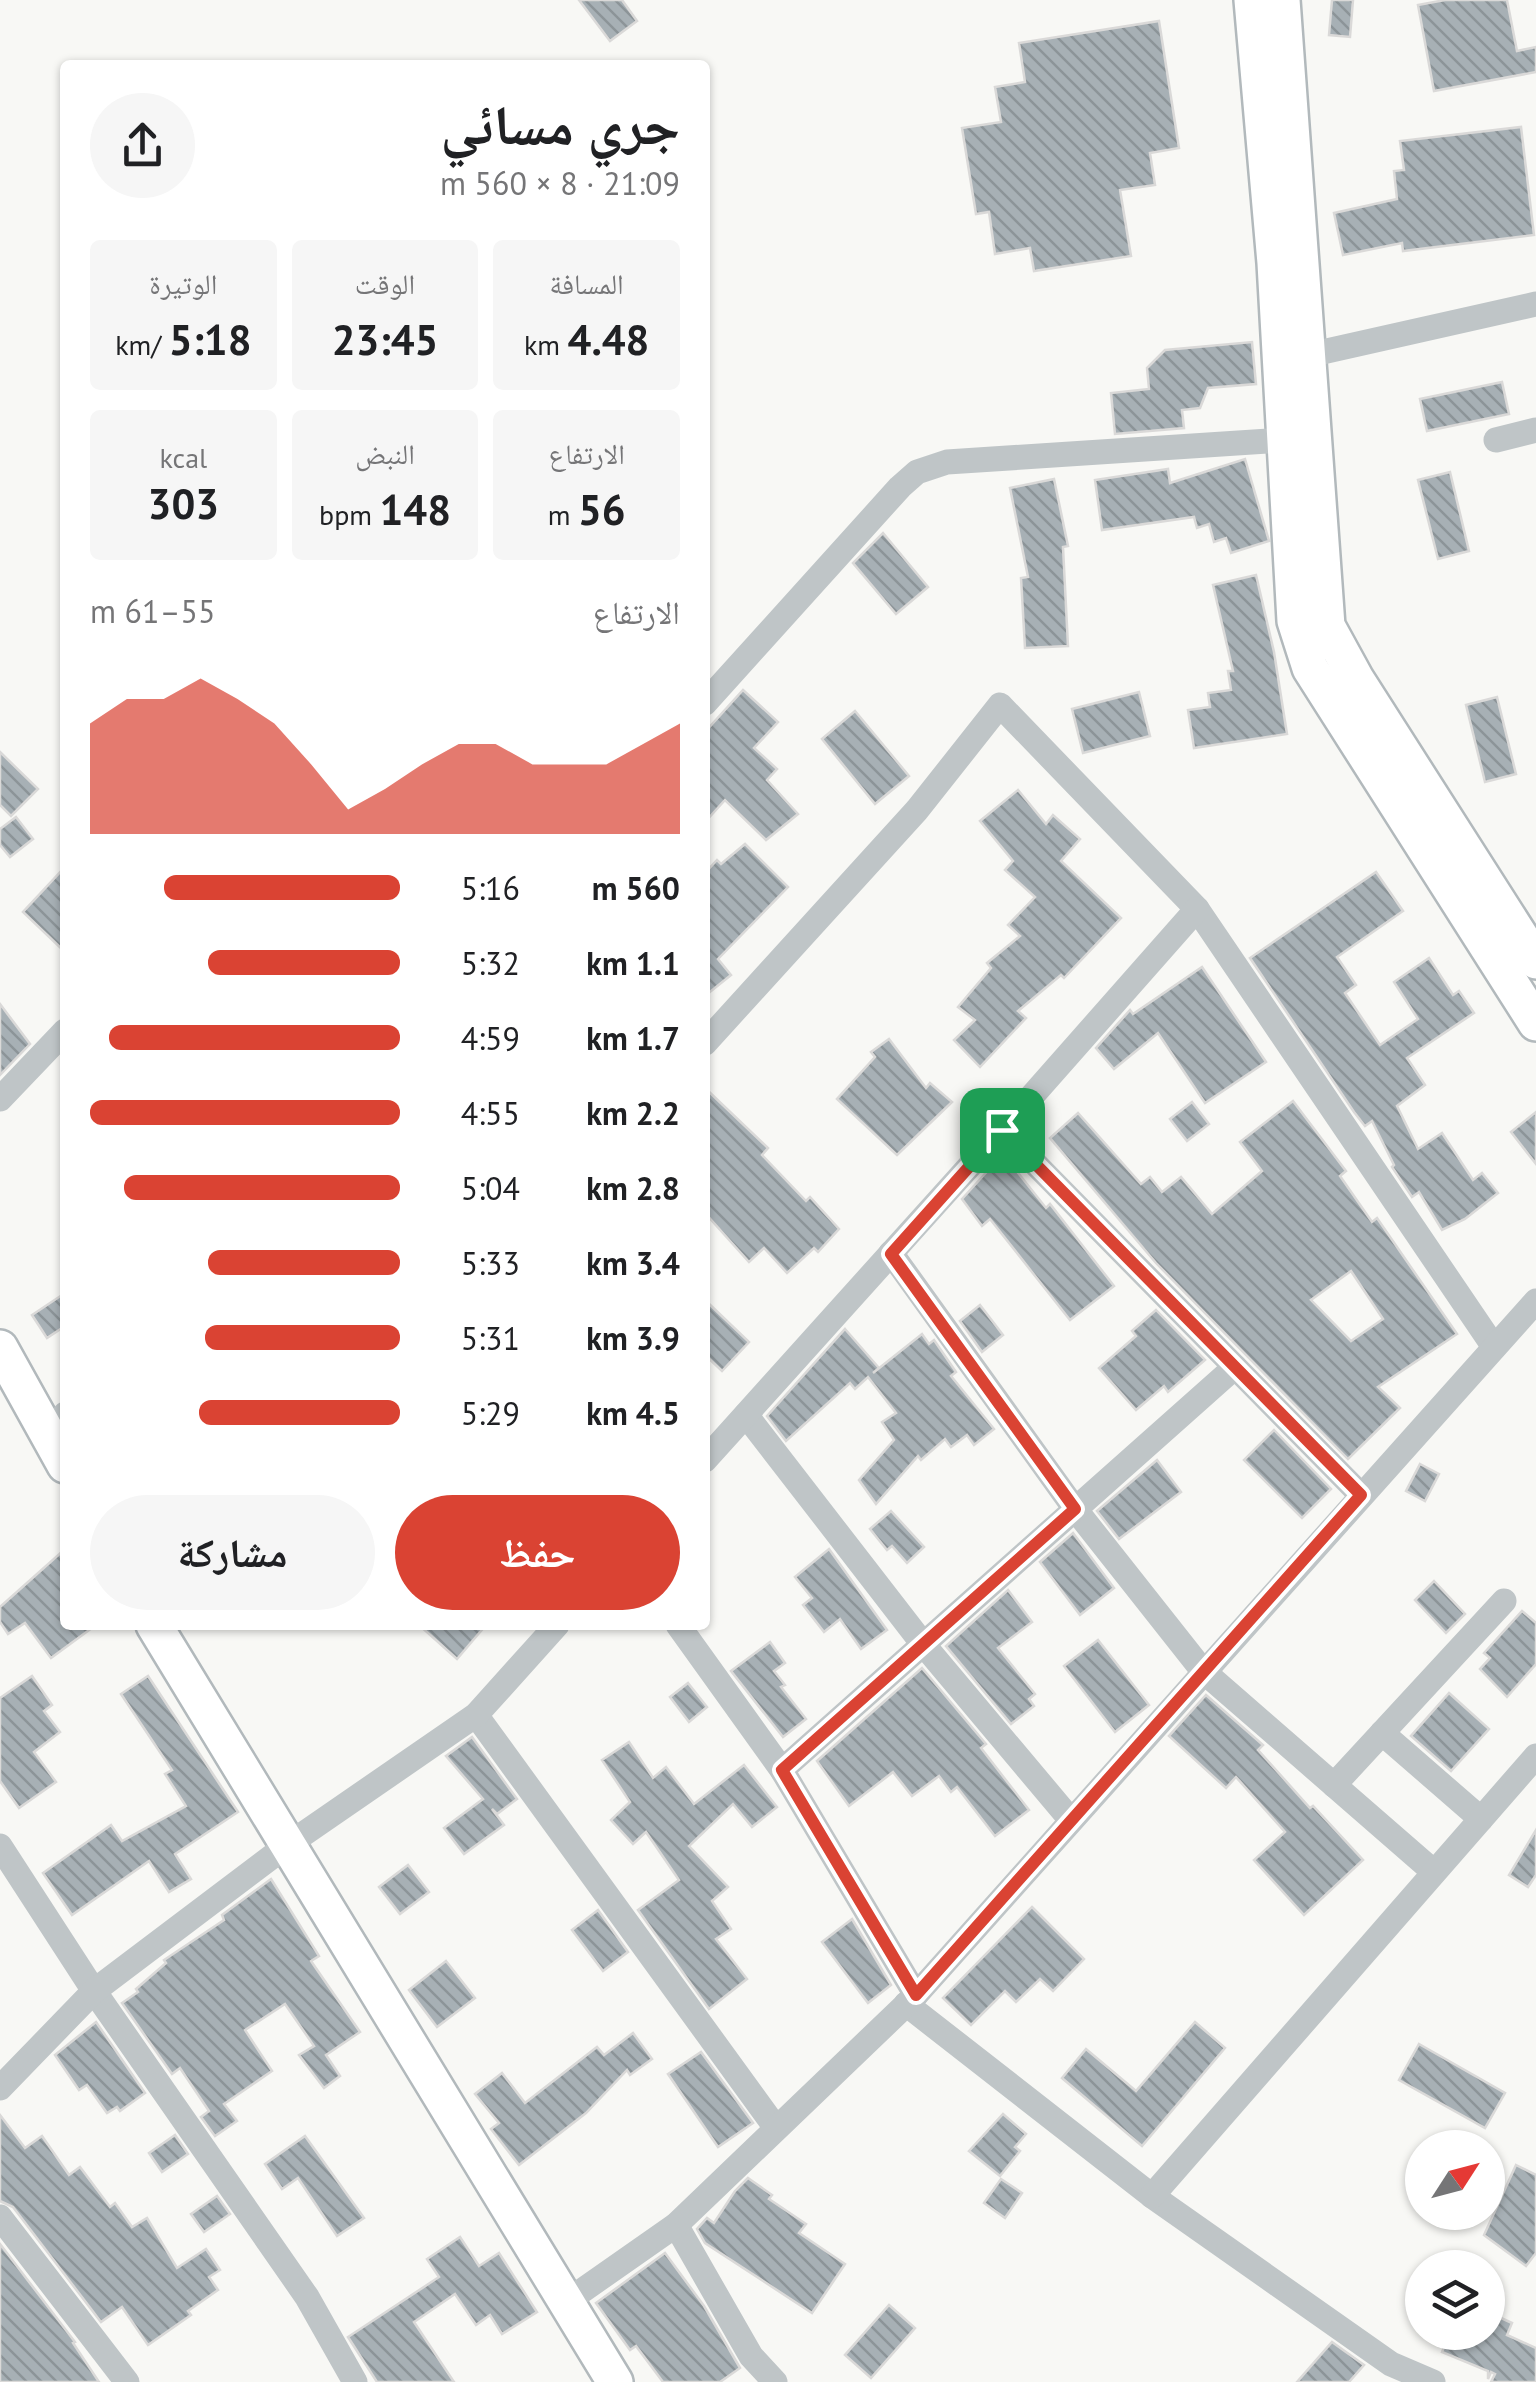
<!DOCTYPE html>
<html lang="ar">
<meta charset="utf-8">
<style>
body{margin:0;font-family:"PT Sans","Noto Naskh Arabic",sans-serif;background:#f6f6f6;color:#202124;direction:rtl;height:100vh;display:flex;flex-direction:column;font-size:38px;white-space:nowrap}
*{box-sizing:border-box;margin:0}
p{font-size:32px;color:#757577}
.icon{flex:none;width:55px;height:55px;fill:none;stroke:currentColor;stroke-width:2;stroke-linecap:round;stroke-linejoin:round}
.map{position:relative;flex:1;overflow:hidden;direction:ltr}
.panel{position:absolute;left:60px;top:60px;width:650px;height:1570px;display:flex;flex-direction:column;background:#fff;border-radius:10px;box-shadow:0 2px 8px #0004;direction:rtl}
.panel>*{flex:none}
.needle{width:65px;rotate:54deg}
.fabs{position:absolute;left:1405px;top:2130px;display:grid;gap:20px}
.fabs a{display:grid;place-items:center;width:100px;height:100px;border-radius:50%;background:#fff;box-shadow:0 2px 8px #0004;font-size:50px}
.pin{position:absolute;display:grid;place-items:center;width:85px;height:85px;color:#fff;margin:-42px;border-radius:20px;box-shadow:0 5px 15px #0006}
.round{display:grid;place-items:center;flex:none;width:105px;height:105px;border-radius:52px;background:#f6f6f6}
.headline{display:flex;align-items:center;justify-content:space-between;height:170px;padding:0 30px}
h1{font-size:55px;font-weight:700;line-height:75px}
.metrics{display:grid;grid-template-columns:repeat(3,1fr);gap:15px;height:170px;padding:10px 30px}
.metrics div{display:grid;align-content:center;border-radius:10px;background:#f6f6f6;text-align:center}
.metrics b{font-size:42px;font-weight:700}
.metrics small{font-size:28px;font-weight:400}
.metrics p{font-size:28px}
.chart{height:280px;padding:20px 30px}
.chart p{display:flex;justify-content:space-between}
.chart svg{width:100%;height:180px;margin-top:10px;fill:#da4333;opacity:.7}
.cta{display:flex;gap:20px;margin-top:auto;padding:20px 30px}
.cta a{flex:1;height:115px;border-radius:60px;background:#da4333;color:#fff;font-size:40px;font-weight:700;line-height:115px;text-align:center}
.cta a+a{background:#f6f6f6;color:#202124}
ul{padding:0 30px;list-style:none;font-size:32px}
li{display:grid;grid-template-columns:160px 120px 1fr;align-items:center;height:75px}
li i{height:25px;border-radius:12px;background:#da4333}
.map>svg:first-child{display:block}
.building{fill:url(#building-back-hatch);stroke:#dad9d8;stroke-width:2.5;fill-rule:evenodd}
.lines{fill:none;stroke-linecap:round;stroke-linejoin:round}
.secondary-casing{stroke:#b2b9bc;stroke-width:40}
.street{stroke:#bfc5c7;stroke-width:25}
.secondary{stroke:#fff;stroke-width:35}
.route-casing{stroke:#fff;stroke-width:20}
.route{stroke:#da4333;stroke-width:12}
</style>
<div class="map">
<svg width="1536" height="2382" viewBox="0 0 1536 2382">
<defs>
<pattern id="building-back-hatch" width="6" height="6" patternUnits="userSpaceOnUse" patternTransform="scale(2.5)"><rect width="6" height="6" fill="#a7b0b5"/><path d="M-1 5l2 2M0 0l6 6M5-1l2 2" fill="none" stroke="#8c9498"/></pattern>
</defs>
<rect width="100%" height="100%" fill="#f8f8f5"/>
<!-- building -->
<g class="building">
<polygon points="579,0 622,0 637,21 610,41"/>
<polygon points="1332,0 1353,0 1350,37 1329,35"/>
<polygon points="1445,0 1507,0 1517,51 1536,47 1536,72 1434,91 1418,5"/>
<polygon points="1159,21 1179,148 1150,153 1155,185 1120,190 1131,256 1034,271 1030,248 995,254 989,212 976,214 962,128 1001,122 995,87 1025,82 1019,43"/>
<polygon points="1521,127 1534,235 1403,251 1402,243 1343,255 1334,213 1397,199 1394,171 1404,170 1400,141"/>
<polygon points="1252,342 1256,384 1208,388 1200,408 1182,410 1184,428 1115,434 1111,393 1149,389 1147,368 1165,350"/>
<polygon points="1502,382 1509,414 1427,431 1420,399"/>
<polygon points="1245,459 1269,541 1231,553 1226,538 1214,542 1209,524 1197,528 1194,517 1102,530 1095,480 1168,469 1170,483"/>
<polygon points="1450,472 1469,551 1438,559 1418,480"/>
<polygon points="1054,479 1068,546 1063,547 1068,646 1025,648 1021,578 1028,577 1010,488"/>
<polygon points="883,533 928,587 896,614 853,563"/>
<polygon points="1256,575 1274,652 1287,734 1194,748 1188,710 1210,707 1208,693 1231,690 1228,671 1233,671 1213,585"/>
<polygon points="743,690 778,722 754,748 777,769 767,780 798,814 766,840 725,800 705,822 705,732"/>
<polygon points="1139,692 1150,736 1083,753 1072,709"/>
<polygon points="1497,697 1516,774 1485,782 1466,705"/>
<polygon points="855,711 909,776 875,804 822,739"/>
<polygon points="0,752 38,789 11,816 0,805"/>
<polygon points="1018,790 1046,824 1053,815 1080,839 1061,861 1121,918 1064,978 1061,975 1018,1011 1026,1018 980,1067 954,1040 975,1020 958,1007 991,968 987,963 1020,936 1008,925 1035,897 1005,870 1013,861 980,821"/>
<polygon points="16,817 33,839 10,857 0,845 0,829"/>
<polygon points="745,844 788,887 718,959 731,975 705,996 705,873 717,860 721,864"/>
<polygon points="65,867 65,952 23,912"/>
<polygon points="1376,872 1403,911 1337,957 1356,985 1345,993 1380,1045 1418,1019 1394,982 1429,958 1453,995 1459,991 1474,1013 1407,1058 1425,1085 1397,1106 1418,1149 1442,1133 1473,1180 1482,1173 1498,1193 1465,1219 1442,1230 1419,1192 1412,1197 1392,1167 1394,1165 1372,1121 1365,1126 1354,1112 1250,958"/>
<polygon points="1202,967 1266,1062 1205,1103 1158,1033 1114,1069 1096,1048 1130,1010 1133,1014"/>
<polygon points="0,1004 30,1044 0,1075"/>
<polygon points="889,1039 926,1088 930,1083 952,1102 897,1155 837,1099 875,1057 871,1052"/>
<polygon points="705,1088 768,1148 762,1155 806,1201 810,1197 839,1229 818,1252 814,1248 787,1273 764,1248 749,1262 705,1213"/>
<path d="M1293 1101 1346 1171 1340 1176 1372 1222 1377 1218 1457 1334 1378 1387 1400 1408 1348 1459 1156 1263 1050 1138 1078 1113 1141 1184 1150 1177 1162 1192 1181 1177 1212 1214 1262 1171 1240 1142ZM1351 1271 1383 1319 1351 1341 1311 1300Z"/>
<polygon points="1192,1102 1209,1124 1187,1141 1170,1119"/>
<polygon points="1536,1112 1536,1164 1511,1132"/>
<polygon points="1003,1154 1046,1208 1050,1204 1114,1286 1070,1320 990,1219 982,1226 962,1199"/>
<polygon points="65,1293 65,1326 47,1338 32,1315"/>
<polygon points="705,1300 749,1342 722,1371 705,1355"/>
<polygon points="980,1305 1003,1335 982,1352 960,1321"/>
<polygon points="1156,1310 1205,1360 1168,1392 1164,1386 1136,1410 1099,1368 1136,1336 1132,1331"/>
<polygon points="845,1329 879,1368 873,1373 922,1334 929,1344 934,1340 956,1372 951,1376 994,1429 974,1445 967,1435 951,1447 945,1439 921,1460 918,1456 876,1504 859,1480 894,1440 882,1422 896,1413 868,1377 855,1389 850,1383 786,1441 767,1416"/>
<polygon points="1274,1430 1331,1489 1302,1518 1244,1460"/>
<polygon points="1157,1460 1181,1492 1119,1539 1097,1511"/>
<polygon points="1420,1464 1439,1474 1425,1501 1406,1491"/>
<polygon points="891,1511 924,1547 907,1563 892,1546 887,1550 870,1529"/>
<polygon points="1073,1533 1114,1588 1080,1615 1040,1562"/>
<polygon points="65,1549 65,1625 96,1625 51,1658 25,1623 8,1634 0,1622 0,1607"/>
<polygon points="829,1549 887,1630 861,1649 840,1619 824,1632 803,1605 812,1598 795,1577"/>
<polygon points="1434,1581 1465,1614 1446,1633 1415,1600"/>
<polygon points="1008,1590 1032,1622 998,1648 1035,1694 1029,1699 1034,1706 1011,1724 946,1646"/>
<polygon points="1522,1611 1536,1623 1536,1664 1507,1697 1480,1669 1490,1658 1484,1653"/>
<polygon points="419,1625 486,1625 457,1659"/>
<polygon points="1098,1640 1149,1705 1115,1732 1064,1666"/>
<polygon points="770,1642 785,1663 774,1671 785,1685 781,1687 806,1719 783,1737 731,1671"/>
<polygon points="922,1668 986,1744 981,1748 1029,1810 995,1836 957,1787 951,1792 939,1776 912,1796 893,1772 849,1806 817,1761"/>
<polygon points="32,1676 52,1705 44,1711 60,1732 34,1752 56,1782 19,1808 0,1781 0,1698"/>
<polygon points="148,1676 238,1812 175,1854 191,1879 169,1892 149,1861 72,1915 43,1873 111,1825 122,1841 186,1806 165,1774 172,1770 121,1694"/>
<polygon points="688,1683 707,1707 689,1722 670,1697"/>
<polygon points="1449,1693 1489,1729 1451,1771 1411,1736"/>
<polygon points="1206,1695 1263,1745 1258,1750 1310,1808 1313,1806 1363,1860 1304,1915 1254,1860 1285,1832 1236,1777 1226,1788 1169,1736"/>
<polygon points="472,1737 517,1799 497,1814 492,1809 504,1825 464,1854 444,1828 483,1799 446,1756"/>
<polygon points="629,1742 653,1778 666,1767 694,1804 744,1765 777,1807 752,1827 733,1804 689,1846 728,1887 712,1901 731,1929 716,1939 747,1979 709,2009 638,1910 679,1880 646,1832 633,1844 611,1820 630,1802 602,1760"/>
<polygon points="1536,1830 1536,1875 1528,1887 1509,1875"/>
<polygon points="408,1865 429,1892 400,1914 379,1887"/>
<polygon points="271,1879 319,1956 311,1961 360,2032 326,2055 340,2076 324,2088 299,2055 314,2046 285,2004 245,2030 272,2071 224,2104 237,2121 215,2136 201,2117 209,2111 180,2068 172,2074 122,2003 138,1992 136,1989 166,1963 164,1960 224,1920 222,1915"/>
<polygon points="1032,1907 1084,1959 1053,1991 1040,1979 1016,2002 1005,1991 971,2025 943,1998"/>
<polygon points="598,1910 628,1952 603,1971 572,1930"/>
<polygon points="852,1919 891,1985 868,2003 822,1942"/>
<polygon points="446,1961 475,1998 437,2027 409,1990"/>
<polygon points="96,2022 145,2093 120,2111 117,2107 107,2113 87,2085 79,2090 55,2055"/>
<polygon points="1195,2022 1225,2048 1142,2146 1062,2078 1086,2049 1136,2091"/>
<polygon points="633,2033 652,2059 630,2075 627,2070 586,2113 519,2165 491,2129 499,2123 475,2094 502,2073 525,2103 597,2047 604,2055"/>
<polygon points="1419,2044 1505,2093 1485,2128 1399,2080"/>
<polygon points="701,2052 753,2123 718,2147 668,2074"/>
<polygon points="1003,2114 1026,2134 1015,2147 1020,2151 1000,2176 969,2151"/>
<polygon points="0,2115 25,2148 42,2136 69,2175 80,2167 110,2207 115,2203 132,2227 147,2218 177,2268 206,2249 220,2270 209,2277 218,2290 188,2311 191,2315 148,2345 122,2307 101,2322 13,2207 0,2201"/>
<polygon points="175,2135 188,2154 162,2172 149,2153"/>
<polygon points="305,2136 364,2218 337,2236 298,2178 282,2189 265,2164"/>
<polygon points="1516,2165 1536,2175 1536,2253 1526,2266 1484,2235"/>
<polygon points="748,2178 772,2195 769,2199 806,2224 799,2233 845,2264 812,2313 705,2243 697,2229 707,2218 714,2223 735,2191"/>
<polygon points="1001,2179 1022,2193 1005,2218 984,2203"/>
<polygon points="217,2196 230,2214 204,2232 191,2214"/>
<polygon points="460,2237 479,2266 499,2253 537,2312 502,2334 490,2315 476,2325 455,2294 414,2322 454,2382 377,2382 348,2337 439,2277 427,2259"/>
<polygon points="0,2244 75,2342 73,2343 99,2382 0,2382"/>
<polygon points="665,2253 704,2306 740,2368 720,2382 663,2382 636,2346 630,2350 596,2303"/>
<polygon points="889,2305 915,2328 871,2378 845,2355"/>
<polygon points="1488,2312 1512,2323 1507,2335 1536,2348 1536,2382 1491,2382 1495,2374 1491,2372 1488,2379 1488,2371 1442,2352 1450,2332 1488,2332"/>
<polygon points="1332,2342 1364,2365 1349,2382 1297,2382"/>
</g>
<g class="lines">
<!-- secondary casing -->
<g class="secondary-casing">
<g id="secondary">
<polyline points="1252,0 1275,263 1295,621 1310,668 1536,1023"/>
<polyline points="1282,0 1327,626 1356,679 1536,961"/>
<polyline points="0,1348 65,1465"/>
<polyline points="154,1625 615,2382"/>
</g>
</g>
<!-- street -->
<g class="street">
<polyline points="1292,356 1309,355 1536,304"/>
<polyline points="1496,440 1536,430"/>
<polyline points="705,703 900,487 917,472 947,462 1284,440"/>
<polyline points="705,1043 917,810 1000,705 1197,909 1494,1347"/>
<polyline points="0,1099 65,1031"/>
<polyline points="1002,1130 1197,909"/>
<polyline points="891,1253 1075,1509 1203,1671 1434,1872"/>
<polyline points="746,1415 923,1644 1070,1819"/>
<polyline points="47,1434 65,1414"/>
<polyline points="705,1460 1002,1130 1361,1495"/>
<polyline points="678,1625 782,1770 916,1995"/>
<polyline points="476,1715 776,2128"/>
<polyline points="1382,1733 1481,1819"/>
<polyline points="782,1770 1235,1367"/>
<polyline points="1334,1785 1504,1601"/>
<polyline points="0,1846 94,1991 307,2297 355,2382"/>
<polyline points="906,2004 1152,2196 1391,2364 1433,2382"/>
<polyline points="0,2088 94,1991 286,1846 476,1715 557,1625"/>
<polyline points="1152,2196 1536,1756"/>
<polyline points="0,2217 127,2382"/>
<polyline points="676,2225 751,2356 775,2382"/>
<polyline points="566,2302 676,2225 916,1995 1536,1301"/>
</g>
<!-- secondary -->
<use href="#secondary" class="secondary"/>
</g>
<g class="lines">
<!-- route casing -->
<g class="route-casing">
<polygon id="route" points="1002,1130 1361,1495 916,1995 782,1770 1075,1509 891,1254"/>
</g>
<!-- route -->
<use href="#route" class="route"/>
</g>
</svg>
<div class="fabs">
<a><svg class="needle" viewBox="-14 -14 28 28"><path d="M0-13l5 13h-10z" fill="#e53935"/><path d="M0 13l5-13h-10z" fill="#757577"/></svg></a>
<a><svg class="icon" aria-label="layers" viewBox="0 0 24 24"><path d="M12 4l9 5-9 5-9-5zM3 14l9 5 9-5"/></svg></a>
</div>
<div class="pin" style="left:1002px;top:1130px;background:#1e9e55"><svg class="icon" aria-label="arrive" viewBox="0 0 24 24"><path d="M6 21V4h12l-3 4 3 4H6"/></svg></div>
<section class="panel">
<div class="headline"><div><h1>جري مسائي</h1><p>21:09 · 8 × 560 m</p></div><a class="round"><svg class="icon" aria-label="share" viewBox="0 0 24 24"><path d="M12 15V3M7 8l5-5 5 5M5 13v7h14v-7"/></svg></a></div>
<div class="metrics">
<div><p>المسافة</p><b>4.48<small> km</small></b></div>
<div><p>الوقت</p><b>23:45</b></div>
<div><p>الوتيرة</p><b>5:18<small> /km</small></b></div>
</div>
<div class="metrics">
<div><p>الارتفاع</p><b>56<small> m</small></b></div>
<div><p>النبض</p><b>148<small> bpm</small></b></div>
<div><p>kcal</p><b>303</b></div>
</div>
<div class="chart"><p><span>الارتفاع</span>55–61 m</p>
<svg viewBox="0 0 160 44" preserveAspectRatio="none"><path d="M0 44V17L10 11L20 11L30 6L40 11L50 17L60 27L70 38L80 33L90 27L100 22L110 22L120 27L130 27L140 27L150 22L160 17V44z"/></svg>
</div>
<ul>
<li><b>560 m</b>5:16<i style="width:76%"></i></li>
<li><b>1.1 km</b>5:32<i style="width:62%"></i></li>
<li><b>1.7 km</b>4:59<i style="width:94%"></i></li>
<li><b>2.2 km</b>4:55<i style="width:100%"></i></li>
<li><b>2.8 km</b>5:04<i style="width:89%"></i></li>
<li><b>3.4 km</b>5:33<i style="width:62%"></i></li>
<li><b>3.9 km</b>5:31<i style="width:63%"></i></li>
<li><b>4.5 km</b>5:29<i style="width:65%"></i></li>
</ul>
<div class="cta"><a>حفظ</a><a>مشاركة</a></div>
</section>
</div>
